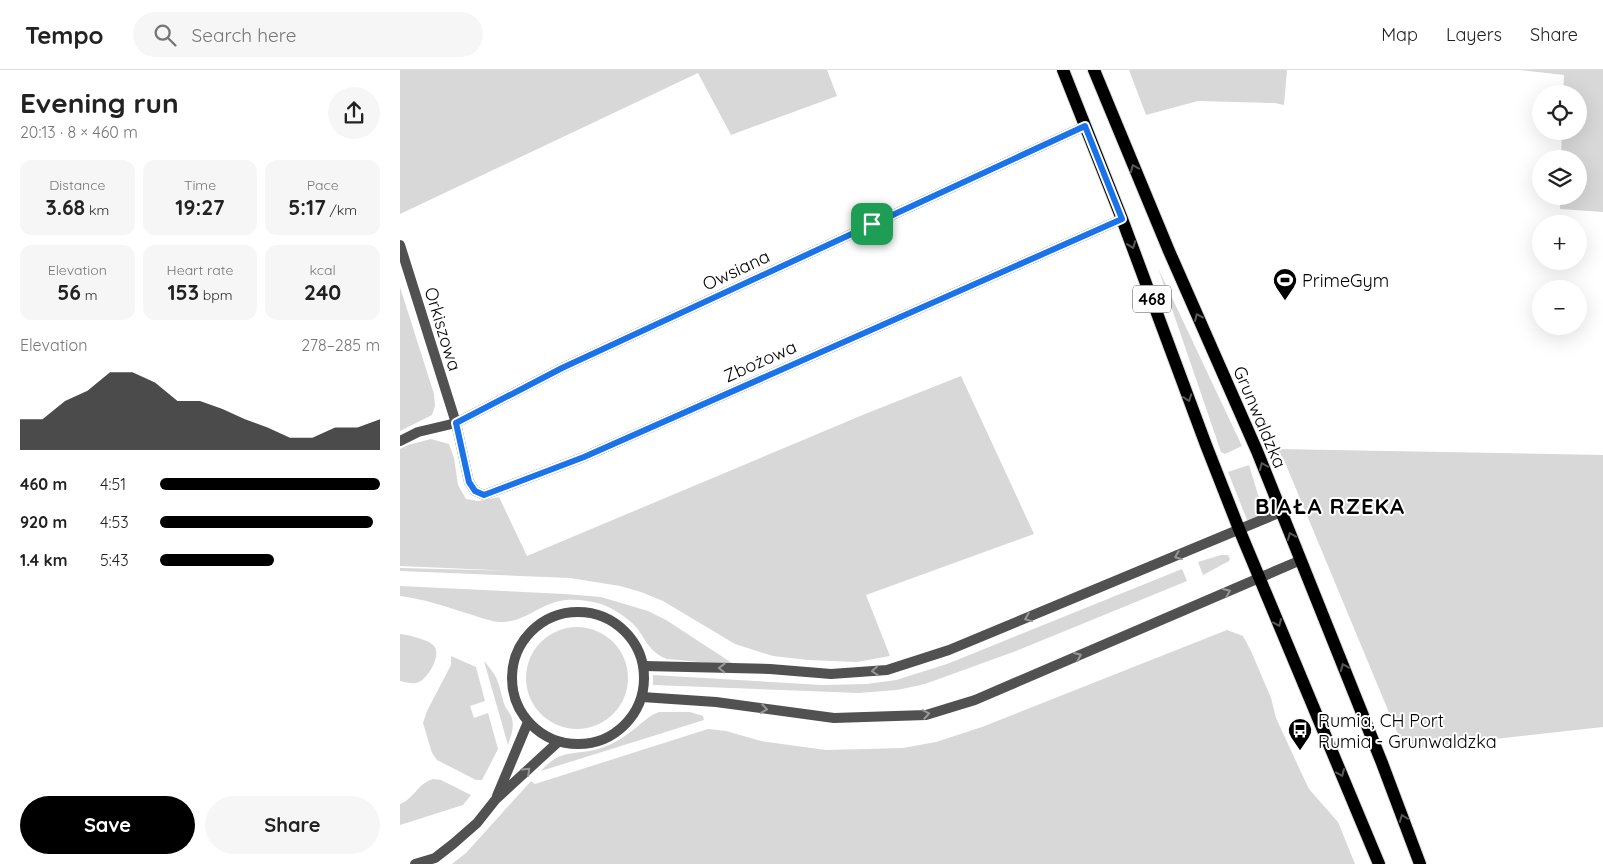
<!DOCTYPE html>
<meta charset="utf-8">
<style>
body{margin:0;font-family:Quicksand,sans-serif;background:#f6f6f6;color:#222;height:100vh;display:flex;flex-direction:column;font-size:19px;white-space:nowrap}
*{box-sizing:border-box;margin:0}
p{font-size:16px;color:#767676}
.icon{flex:none;width:28px;height:28px;fill:none;stroke:currentColor;stroke-width:2;stroke-linecap:round;stroke-linejoin:round}
.map{position:relative;flex:1;overflow:hidden}
.side{display:flex;flex-direction:column;background:#fff;width:400px}
.side>*{flex:none}
.fabs{position:absolute;left:1132px;top:15px;display:grid;gap:10px}
.fabs a{display:grid;place-items:center;width:55px;height:55px;border-radius:50%;background:#fff;box-shadow:0 5px 20px #0002;font-size:25px}
.pin{position:absolute;display:grid;place-items:center;width:42px;height:42px;color:#fff;margin:-21px;border-radius:10px;box-shadow:0 2px 8px #0006}
.round{display:grid;place-items:center;flex:none;width:52px;height:52px;border-radius:26px;background:#f6f6f6}
.head{display:flex;align-items:center;justify-content:space-between;height:85px;padding:0 20px}
h1{font-size:28px;font-weight:700;line-height:38px}
.metrics{display:grid;grid-template-columns:repeat(3,1fr);gap:8px;height:85px;padding:5px 20px}
.metrics div{display:grid;align-content:center;border-radius:12px;background:#f6f6f6;text-align:center}
.metrics b{font-size:21px;font-weight:700}
.metrics small{font-size:14px;font-weight:400}
.metrics p{font-size:14px}
.chart{height:140px;padding:10px 20px}
.chart p{display:flex;justify-content:space-between}
.chart svg{width:100%;height:90px;margin-top:5px;fill:#000;opacity:.7}
.button{display:flex;gap:10px;margin-top:auto;padding:10px 20px}
.button a{flex:1;height:58px;border-radius:30px;background:#000;color:#fff;font-size:20px;font-weight:700;line-height:58px;text-align:center}
.button a+a{background:#f6f6f6;color:#222}
ul{padding:0 20px;list-style:none;font-size:16px}
li{display:grid;grid-template-columns:80px 60px 1fr;align-items:center;height:38px}
li i{height:12px;border-radius:6px;background:#000}
header{display:flex;align-items:center;gap:30px;box-sizing:border-box;height:70px;padding:0 25px;background:#fff;border-bottom:1px solid #e0e0e0}
header strong{font-size:24px}
nav{display:flex;gap:28px;margin-inline-start:auto;font-size:18px}
.search{width:350px;height:45px;background:#f6f6f6;display:flex;align-items:center;gap:12px;box-sizing:border-box;padding:0 18px;border-radius:28px;color:#767676;font-size:19px}
main{display:flex;flex:1;min-height:0}
.map>svg:first-child{display:block}
.green{fill:#d8d8d8}
.lines{fill:none;stroke-linecap:round;stroke-linejoin:round}
.primary-casing{stroke:#dbdbdb;stroke-width:14}
.minor{stroke:#515151;stroke-width:10}
.primary{stroke:#000;stroke-width:12}
.oneway{stroke:#595959}
.oneway2{stroke:#979797}
.route-casing{stroke:#fff;stroke-width:10}
.route{stroke:#1a73e8;stroke-width:6}
.labels{text-anchor:middle;dominant-baseline:central;stroke-width:4;stroke-linejoin:round;paint-order:stroke}
.shield{fill:#fff;stroke:#4c4c4c;stroke-width:1}
.shield-label{font-size:16px;font-weight:bold;fill:#000}
.street-label{font-size:18px;fill:#000;stroke:#fff}
.poi-label{font-size:18px;fill:#000;stroke:#fff;text-anchor:start}
.district-label{font-size:22px;font-weight:bold;letter-spacing:1px;fill:#000;stroke:#fff}
</style>
<header>
<strong>Tempo</strong>
<div class="search"><svg class="icon" aria-label="search" viewBox="0 0 24 24"><circle cx="10" cy="10" r="6"/><path d="M15 15l6 6"/></svg>Search here</div>
<nav><a>Map</a><a>Layers</a><a>Share</a></nav>
</header>
<main>
<section class="side">
<div class="head"><div><h1>Evening run</h1><p>20:13 · 8 × 460 m</p></div><a class="round"><svg class="icon" aria-label="share" viewBox="0 0 24 24"><path d="M12 15V3M7 8l5-5 5 5M5 13v7h14v-7"/></svg></a></div>
<div class="metrics">
<div><p>Distance</p><b>3.68<small> km</small></b></div>
<div><p>Time</p><b>19:27</b></div>
<div><p>Pace</p><b>5:17<small> /km</small></b></div>
</div>
<div class="metrics">
<div><p>Elevation</p><b>56<small> m</small></b></div>
<div><p>Heart rate</p><b>153<small> bpm</small></b></div>
<div><p>kcal</p><b>240</b></div>
</div>
<div class="chart"><p><span>Elevation</span>278–285 m</p>
<svg viewBox="0 0 160 44" preserveAspectRatio="none"><path d="M0 44V29L10 29L20 20L30 15L40 6L50 6L60 11L70 20L80 20L90 24L100 29L110 33L120 38L130 38L140 33L150 33L160 29V44z"/></svg>
</div>
<ul>
<li><b>460 m</b>4:51<i style="width:100%"></i></li>
<li><b>920 m</b>4:53<i style="width:97%"></i></li>
<li><b>1.4 km</b>5:43<i style="width:52%"></i></li>
</ul>
<div class="button"><a>Save</a><a>Share</a></div>
</section>
<div class="map">
<svg width="1203" height="794" viewBox="0 0 1203 794">
<rect width="100%" height="100%" fill="#fff"/>
<!-- green -->
<g class="green">
<polygon points="0,0 427,0 437,26 331,65 298,3 0,144"/>
<polygon points="729,0 887,0 884,35 875,33 798,31 746,45"/>
<polygon points="1119,0 1203,0 1203,142 1160,139 1160,126 1179,126 1179,89 1161,89 1162,61 1179,61 1179,24 1163,24 1164,5"/>
<polygon points="758,198 842,376 825,384 821,382"/>
<polygon points="0,217 34,324 35,336 32,345 0,361"/>
<polygon points="561,306 634,464 466,525 490,586 457,592 408,590 373,586 335,574 263,531 241,522 220,516 170,508 0,501 0,498 116,501 0,496 0,379 8,375 31,369 49,374 54,388 58,415 66,429 79,431 99,427 127,486 465,344"/>
<polygon points="877,379 1203,385 1203,657 1015,678 1000,669 884,390"/>
<polygon points="849,395 859,428 857,449 850,452 847,450 828,402"/>
<polygon points="821,485 828,485 830,489 829,491 803,505 798,492"/>
<polygon points="782,499 787,511 616,581 525,614 497,620 459,623 253,615 253,605 422,615 467,614 496,610 547,594"/>
<path d="M0 516 165 524 201 527 248 541 266 550 332 593 330 595 267 589C249 582 247 571 236 557 228 548 213 538 201 534 183 529 163 527 145 536 130 543 117 553 99 552 88 551 77 546 66 543 44 536 23 529 0 526Z"/>
<circle cx="177" cy="608" r="51"/>
<polygon points="827,560 843,566 851,581 871,628 876,648 900,700 909,719 938,752 955,794 52,794 66,783 131,711 135,714 308,659 326,661 361,671 426,680 503,678 536,672 582,657"/>
<path d="M0 564C8 565 27 569 33 575 43 584 28 608 19 612 13 615 6 612 0 611Z"/>
<polygon points="51,586 76,597 85,631 70,636 74,648 88,643 98,679 82,710 76,710 37,690 32,683 23,653 27,641 51,595"/>
<path d="M84 591C98 607 98 611 103 630 104 636 107 639 110 644 116 654 111 666 108 675Z"/>
<path d="M259 642H290L303 646 304 650 141 701C163 676 178 687 204 677 222 671 237 656 252 645Z"/>
<path d="M33 709 41 710 71 725 63 735 0 755V734C15 728 17 714 33 709Z"/>
</g>
<g class="lines">
<!-- primary casing -->
<g class="primary-casing">
<g id="primary">
<polyline points="663,0 722,149 806,375 839,459 979,794"/>
<polyline points="694,0 769,181 857,381 982,693 1020,794"/>
</g>
</g>
<!-- minor -->
<g class="minor">
<polyline points="0,175 56,353 69,412 75,421 84,425 184,387 722,149"/>
<polyline points="0,371 18,362 56,353 162,298 685,56"/>
<circle cx="178" cy="608" r="66"/>
<polyline points="244,596 370,599 431,604 487,600 549,580 881,442"/>
<polyline points="242,627 316,632 434,648 526,645 575,630 901,490"/>
<polyline points="97,726 128,652"/>
<polyline points="15,794 35,788 53,774 77,753 96,729 158,672"/>
</g>
<!-- primary -->
<use href="#primary" class="primary"/>
</g>
<!-- one-way arrows -->
<defs><path id="oneway-chevron" d="M-2-3.5L2.5 0L-2 3.5" fill="none" stroke-width="1.6" stroke-linecap="round" stroke-linejoin="round" transform="scale(1.25)"/></defs>
<g class="oneway">
<use href="#oneway-chevron" transform="translate(734 98) rotate(-113)"/>
<use href="#oneway-chevron" transform="translate(732 175) rotate(70)"/>
<use href="#oneway-chevron" transform="translate(798 247) rotate(-114)"/>
<use href="#oneway-chevron" transform="translate(788 328) rotate(70)"/>
<use href="#oneway-chevron" transform="translate(863 396) rotate(-112)"/>
<use href="#oneway-chevron" transform="translate(891 466) rotate(-112)"/>
<use href="#oneway-chevron" transform="translate(878 553) rotate(67)"/>
<use href="#oneway-chevron" transform="translate(944 597) rotate(-112)"/>
<use href="#oneway-chevron" transform="translate(941 703) rotate(67)"/>
<use href="#oneway-chevron" transform="translate(1003 748) rotate(-111)"/>
</g>
<g class="oneway2">
<use href="#oneway-chevron" transform="translate(778 486) rotate(158)"/>
<use href="#oneway-chevron" transform="translate(827 522) rotate(-23)"/>
<use href="#oneway-chevron" transform="translate(628 548) rotate(158)"/>
<use href="#oneway-chevron" transform="translate(678 586) rotate(-23)"/>
<use href="#oneway-chevron" transform="translate(322 598) rotate(-179)"/>
<use href="#oneway-chevron" transform="translate(475 601) rotate(176)"/>
<use href="#oneway-chevron" transform="translate(364 639) rotate(8)"/>
<use href="#oneway-chevron" transform="translate(526 644) rotate(-10)"/>
<use href="#oneway-chevron" transform="translate(127 701) rotate(-43)"/>
</g>
<g class="lines">
<!-- route casing -->
<g class="route-casing">
<polygon id="route" points="685,56 722,149 184,387 84,425 75,421 69,412 56,353 162,298"/>
</g>
<!-- route -->
<use href="#route" class="route"/>
</g>
<!-- icons -->
<defs>
<g id="stadium-pin" transform="scale(1.25)"><path d="M0 17L-7.5 6A9.5 9.5 0 1 1 7.5 6Z" fill="#000" stroke="#fff"/><path d="M0-5a6.5 5 0 1 0 0 10a6.5 5 0 1 0 0-10ZM-3.5-1.8h7v3.6h-7Z" fill="#fff"/></g>
<g id="bus-pin" transform="scale(1.25)"><path d="M0 17L-7.5 6A9.5 9.5 0 1 1 7.5 6Z" fill="#000" stroke="#fff"/><path d="M-5-6H5V4H4V6H2V4H-2V6H-4V4H-5ZM-3.5-4V0h7V-4ZM-3.5 1.2v1.5H-2V1.2ZM2 1.2v1.5H3.5V1.2Z" fill="#fff"/></g>
</defs>
<g fill-rule="evenodd">
<use href="#stadium-pin" x="885" y="210"/>
<use href="#bus-pin" x="900" y="660"/>
</g>
<g class="labels">
<!-- shield labels -->
<rect class="shield" x="733" y="215.5" width="38" height="27" rx="4"/>
<g class="shield-label">
<text x="752" y="229">468</text>
</g>
<!-- street labels -->
<g class="street-label">
<text transform="translate(336 200) rotate(-25)">Owsiana</text>
<text transform="translate(43 259) rotate(73)">Orkiszowa</text>
<text transform="translate(360 291) rotate(-24)">Zbożowa</text>
<text transform="translate(860 347) rotate(67)">Grunwaldzka</text>
</g>
<!-- poi labels -->
<g class="poi-label">
<text x="902" y="210">PrimeGym</text>
<text x="918" y="650">Rumia, CH Port<tspan x="918" dy="21">Rumia - Grunwaldzka</tspan></text>
</g>
<!-- district labels -->
<g class="district-label">
<text x="930" y="436">BIAŁA RZEKA</text>
</g>
</g>
</svg>
<div class="fabs">
<a><svg class="icon" aria-label="locate" viewBox="0 0 24 24"><circle cx="12" cy="12" r="6"/><path d="M12 2v4M12 18v4M2 12h4M18 12h4"/></svg></a>
<a><svg class="icon" aria-label="layers" viewBox="0 0 24 24"><path d="M12 4l9 5-9 5-9-5zM3 14l9 5 9-5"/></svg></a>
<a>+</a>
<a>−</a>
</div>
<div class="pin" style="left:472px;top:154px;background:#1e9e55"><svg class="icon" aria-label="arrive" viewBox="0 0 24 24"><path d="M6 21V4h12l-3 4 3 4H6"/></svg></div>
</div>
</main>
